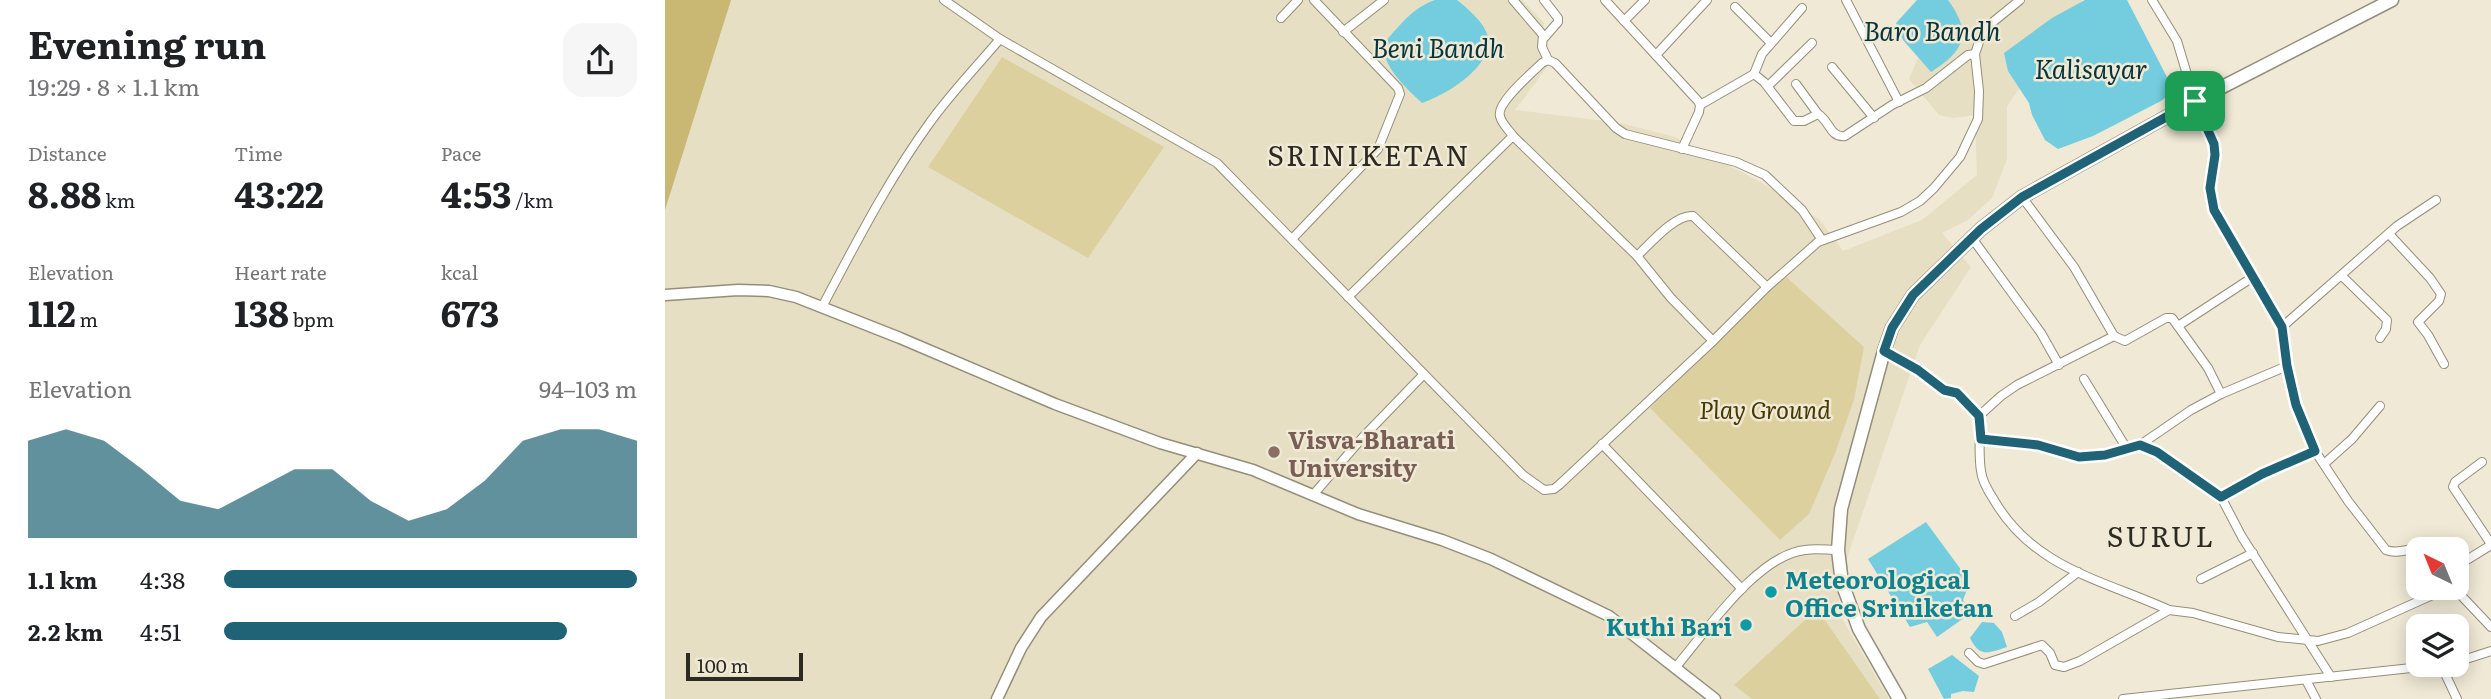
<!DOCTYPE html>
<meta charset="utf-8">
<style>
body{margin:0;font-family:Literata,serif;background:#f6f6f6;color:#202124;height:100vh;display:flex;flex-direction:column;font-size:26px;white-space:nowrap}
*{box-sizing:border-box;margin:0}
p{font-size:23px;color:#757577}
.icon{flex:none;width:38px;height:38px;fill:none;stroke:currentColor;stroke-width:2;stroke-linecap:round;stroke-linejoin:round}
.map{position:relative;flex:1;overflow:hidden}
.drawer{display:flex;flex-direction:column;background:#fff;width:665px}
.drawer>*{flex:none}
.needle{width:46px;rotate:317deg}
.tools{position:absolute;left:1741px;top:537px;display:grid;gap:14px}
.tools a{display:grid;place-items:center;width:63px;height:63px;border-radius:14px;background:#fff;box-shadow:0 4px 18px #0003;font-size:35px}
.scale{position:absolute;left:21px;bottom:18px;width:117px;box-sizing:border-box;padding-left:7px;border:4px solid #2c2a22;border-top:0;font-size:19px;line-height:24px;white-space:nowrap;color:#2c2a22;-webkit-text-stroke:5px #efe9d5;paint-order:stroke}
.pin{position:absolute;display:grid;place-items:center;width:60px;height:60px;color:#fff;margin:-30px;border-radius:14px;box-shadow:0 4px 10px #0006}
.round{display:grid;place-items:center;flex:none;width:74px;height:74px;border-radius:21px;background:#f6f6f6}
.summary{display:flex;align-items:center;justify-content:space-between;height:119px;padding:0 28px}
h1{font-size:38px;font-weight:700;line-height:52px}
.stats{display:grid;grid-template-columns:repeat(3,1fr);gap:10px;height:119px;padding:7px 28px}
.stats div{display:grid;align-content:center}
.stats b{font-size:35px;font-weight:700}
.stats small{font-size:19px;font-weight:400}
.stats p{font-size:19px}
.chart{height:196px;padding:14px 28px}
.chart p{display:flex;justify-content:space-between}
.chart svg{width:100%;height:126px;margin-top:7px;fill:#206376;opacity:.7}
ul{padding:0 28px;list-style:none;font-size:23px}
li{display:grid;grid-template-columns:112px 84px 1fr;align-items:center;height:52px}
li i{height:18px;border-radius:9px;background:#206376}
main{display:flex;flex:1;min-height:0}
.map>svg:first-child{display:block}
.built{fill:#e6dfc3}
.green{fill:#ddd09f}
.forest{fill:#c9b873}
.water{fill:#73cddf}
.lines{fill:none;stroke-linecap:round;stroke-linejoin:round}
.street-casing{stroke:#938e7b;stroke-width:10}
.secondary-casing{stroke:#938e7b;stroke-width:13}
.primary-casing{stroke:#938e7b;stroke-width:15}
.street{stroke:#fff;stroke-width:8}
.secondary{stroke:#fff;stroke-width:10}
.primary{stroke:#fff;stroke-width:12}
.route-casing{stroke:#fff;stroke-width:14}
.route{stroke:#206376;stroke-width:9}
.education-dot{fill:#8d6e63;stroke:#efe9d5;stroke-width:2.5}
.culture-dot{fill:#0f9aa8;stroke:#efe9d5;stroke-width:2.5}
.labels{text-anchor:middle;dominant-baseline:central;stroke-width:5;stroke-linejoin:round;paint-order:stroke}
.park-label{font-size:24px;font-style:italic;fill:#473b01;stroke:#efe9d5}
.education-label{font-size:24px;font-weight:bold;fill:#785e54;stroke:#efe9d5;text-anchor:start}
.culture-label{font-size:24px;font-weight:bold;fill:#0d838f;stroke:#efe9d5;text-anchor:start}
.water-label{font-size:26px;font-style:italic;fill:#07353c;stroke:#efe9d5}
.quarter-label{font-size:28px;letter-spacing:2px;fill:#2c2a22;stroke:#efe9d5}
</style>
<main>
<section class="drawer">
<div class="summary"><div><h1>Evening run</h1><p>19:29 · 8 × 1.1 km</p></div><a class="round"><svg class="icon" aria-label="share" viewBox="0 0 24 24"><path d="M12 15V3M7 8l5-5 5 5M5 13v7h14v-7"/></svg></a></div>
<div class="stats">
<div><p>Distance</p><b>8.88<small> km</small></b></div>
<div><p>Time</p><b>43:22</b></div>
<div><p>Pace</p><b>4:53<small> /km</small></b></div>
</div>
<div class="stats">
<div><p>Elevation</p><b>112<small> m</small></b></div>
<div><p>Heart rate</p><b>138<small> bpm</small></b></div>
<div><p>kcal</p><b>673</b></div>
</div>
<div class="chart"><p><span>Elevation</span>94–103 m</p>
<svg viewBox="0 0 160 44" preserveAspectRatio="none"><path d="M0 44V10L10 6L20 10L30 20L40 31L50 34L60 27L70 20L80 20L90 31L100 38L110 34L120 24L130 10L140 6L150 6L160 10V44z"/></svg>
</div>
<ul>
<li><b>1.1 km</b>4:38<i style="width:100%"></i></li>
<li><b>2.2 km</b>4:51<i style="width:83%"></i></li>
</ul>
</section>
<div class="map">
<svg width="1826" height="699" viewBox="0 0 1826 699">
<rect width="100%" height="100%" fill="#efe9d5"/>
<!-- built -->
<polygon class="built" points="0,0 857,0 879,23 874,51 882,67 850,110 955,123 1010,137 1112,191 1155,220 1178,251 1257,220 1312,175 1310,115 1287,118 1274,115 1244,79 1278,0 1417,0 1342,106 1342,159 1327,198 1303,220 1277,233 1306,267 1255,345 1182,558 1172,610 1224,699 0,699"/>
<!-- green -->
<g class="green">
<polygon points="337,57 499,147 423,258 263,167"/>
<polygon points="1119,275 1199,347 1189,400 1169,456 1144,514 1115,540 985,408"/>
<polygon points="1152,609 1215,699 1087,699 1069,685"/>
</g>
<!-- forest -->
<polygon class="forest" points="0,0 66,0 0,210"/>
<!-- water -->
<g class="water">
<path d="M770 0H792C803 9 820 23 823 37 828 67 781 95 757 103 744 91 714 64 720 44 722 38 730 31 734 26 744 15 755 5 770 0Z"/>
<path d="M1252 0H1283C1308 34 1299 51 1266 72L1238 40 1231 23Z"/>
<polygon points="1420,0 1462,0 1504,81 1505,94 1496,101 1428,136 1393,149 1380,140 1367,115 1364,103 1343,71 1339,53 1387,18"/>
<polygon points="1261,522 1305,582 1298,600 1306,613 1272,637 1262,622 1245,627 1203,559"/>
<path d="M1317 622 1329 623 1337 632 1342 647C1323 653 1315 658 1305 638Z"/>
<polygon points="1287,655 1314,676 1309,692 1298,691 1286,694 1286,698 1279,699 1263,669"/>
</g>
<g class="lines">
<!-- street casing -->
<g class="street-casing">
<g id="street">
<polyline points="279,0 335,39 552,163 858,475 879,490 889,489 894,485 1048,341 1102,287 1153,242 1236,212 1255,201 1269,188 1295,157 1313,119 1314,91 1310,54 1316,36 1323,26 1355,0"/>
<polyline points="848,0 878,35 877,47 883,60"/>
<polyline points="879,0 893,18 893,22 880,37"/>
<polyline points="940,0 1033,101 1035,105 1034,112 1017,149"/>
<polyline points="1181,0 1234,102"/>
<path d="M1487 0 1512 41 1530 101 1549 144 1550 155 1545 188 1549 210 1617 327 1622 366 1631 405 1650 451 1683 501 1721 550C1736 556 1749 544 1764 550"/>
<polyline points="1070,7 1106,43"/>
<polyline points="616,18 633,0"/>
<polyline points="959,21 980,0"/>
<polyline points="678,32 719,0"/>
<polyline points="991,55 1042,0"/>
<polyline points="1167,67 1209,118"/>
<polyline points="1089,74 1097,54 1137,8"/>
<polyline points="1131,84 1153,114"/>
<polyline points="1103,86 1147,43"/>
<path d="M1035 105 1089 74 1099 82 1129 121H1139L1153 114C1165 121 1165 138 1180 136L1227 105 1261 88 1303 55 1310 54"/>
<polyline points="1357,197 1409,267 1449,336 1460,341 1501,318 1507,318 1543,368 1556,394"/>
<polyline points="1724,234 1765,278 1776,294 1774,301 1753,322 1763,335 1779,364"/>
<polyline points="1307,238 1376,333 1394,365"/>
<polyline points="627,239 713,149 735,94 733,88 649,0"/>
<path d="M972 256C985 244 1010 214 1028 216L1102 287"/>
<polyline points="1677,276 1722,320 1721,329 1715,338"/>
<polyline points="683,297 848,136"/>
<path d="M157 307C191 243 223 180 266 121 287 92 312 66 335 39"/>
<polyline points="1513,326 1588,277"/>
<polyline points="1617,327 1732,226 1771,200"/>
<path d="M1048 341 1006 298 972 256 848 136C844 130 836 123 835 116 831 103 867 73 877 63L883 60 890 63 951 128 960 134 1071 162 1100 175 1137 210 1157 240"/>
<path d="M1219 351 1253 370 1276 389 1292 393 1314 416C1316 434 1313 453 1316 471 1317 481 1323 491 1329 500 1368 568 1438 580 1504 610"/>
<polyline points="1419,379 1462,449"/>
<polyline points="1314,416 1336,396 1352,385 1449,336"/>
<polyline points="1316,439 1373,445 1414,457 1441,455 1475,445 1492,452 1556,497 1577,537 1666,677"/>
<polyline points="937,444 1077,589"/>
<polyline points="1475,445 1526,410 1556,394 1622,366"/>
<polyline points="1817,462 1790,482 1788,487 1826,544"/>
<polyline points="1659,464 1687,439 1715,406"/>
<polyline points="648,495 698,437 759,374"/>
<polyline points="1556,497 1597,474 1650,451"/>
<polyline points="1792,566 1826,545"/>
<polyline points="1536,579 1588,553"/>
<polyline points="1789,588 1826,627"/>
<polyline points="1350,616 1374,602 1413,572"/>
<polyline points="1304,653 1313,662 1319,664 1377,645 1385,653 1390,665 1399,667 1415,661 1504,610 1528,613 1613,637 1653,641 1683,633 1783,588"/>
<polyline points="1792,662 1826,651"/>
<polyline points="1776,665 1792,699"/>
<path d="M1010 668C1040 633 1092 555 1140 550 1151 548 1162 550 1173 550"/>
<polyline points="1641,680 1651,699"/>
<polyline points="1458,699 1774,665"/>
</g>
</g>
<!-- secondary casing -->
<g class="secondary-casing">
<g id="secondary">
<polyline points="0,295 73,290 104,291 131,297 235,338 390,404 495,443 588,470 693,514 777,540 826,559 944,616 1050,699"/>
<polyline points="332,699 356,648 376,617 532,453"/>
</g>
</g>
<!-- primary casing -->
<g class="primary-casing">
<polyline id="primary" points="1234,699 1194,629 1177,583 1173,550 1176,509 1219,351 1227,328 1248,295 1316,229 1357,197 1530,101 1727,0"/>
</g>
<!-- street -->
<use href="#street" class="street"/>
<!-- secondary -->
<use href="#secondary" class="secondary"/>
<!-- primary -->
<use href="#primary" class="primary"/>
</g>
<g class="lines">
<!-- route casing -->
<g class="route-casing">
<polygon id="route" points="1530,101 1549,144 1550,155 1545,188 1549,210 1617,327 1622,366 1631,405 1650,451 1597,474 1556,497 1492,452 1475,445 1440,455 1414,457 1373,445 1316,439 1314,416 1292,393 1279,390 1253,370 1219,351 1227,328 1248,295 1316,229 1357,197"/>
</g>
<!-- route -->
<use href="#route" class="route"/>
</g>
<!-- markers -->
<circle class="education-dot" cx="609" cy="452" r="7"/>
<g class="culture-dot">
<circle cx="1106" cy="592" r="7"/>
<circle cx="1081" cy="625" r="7"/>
</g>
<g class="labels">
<!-- park labels -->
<g class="park-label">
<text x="1100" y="408">Play Ground</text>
</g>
<!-- education labels -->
<g class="education-label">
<text x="623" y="438">Visva-Bharati<tspan x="623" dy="28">University</tspan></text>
</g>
<!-- culture labels -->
<g class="culture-label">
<text x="1120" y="578">Meteorological<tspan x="1120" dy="28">Office Sriniketan</tspan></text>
<text x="1067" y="625" text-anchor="end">Kuthi Bari</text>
</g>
<!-- water labels -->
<g class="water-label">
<text x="1267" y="29">Baro Bandh</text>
<text x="773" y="46">Beni Bandh</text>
<text x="1426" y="67">Kalisayar</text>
</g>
<!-- quarter labels -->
<g class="quarter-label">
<text x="704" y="154">SRINIKETAN</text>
<text x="1496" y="535">SURUL</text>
</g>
</g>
</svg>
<div class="tools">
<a><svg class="needle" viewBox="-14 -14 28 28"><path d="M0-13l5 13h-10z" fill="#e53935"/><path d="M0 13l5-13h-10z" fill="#757577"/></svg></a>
<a><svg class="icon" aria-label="layers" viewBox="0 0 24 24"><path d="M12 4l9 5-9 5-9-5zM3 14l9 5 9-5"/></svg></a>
</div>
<div class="scale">100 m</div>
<div class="pin" style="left:1530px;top:101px;background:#1e9e55"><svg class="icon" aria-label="arrive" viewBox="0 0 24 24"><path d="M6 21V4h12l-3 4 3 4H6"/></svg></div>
</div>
</main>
